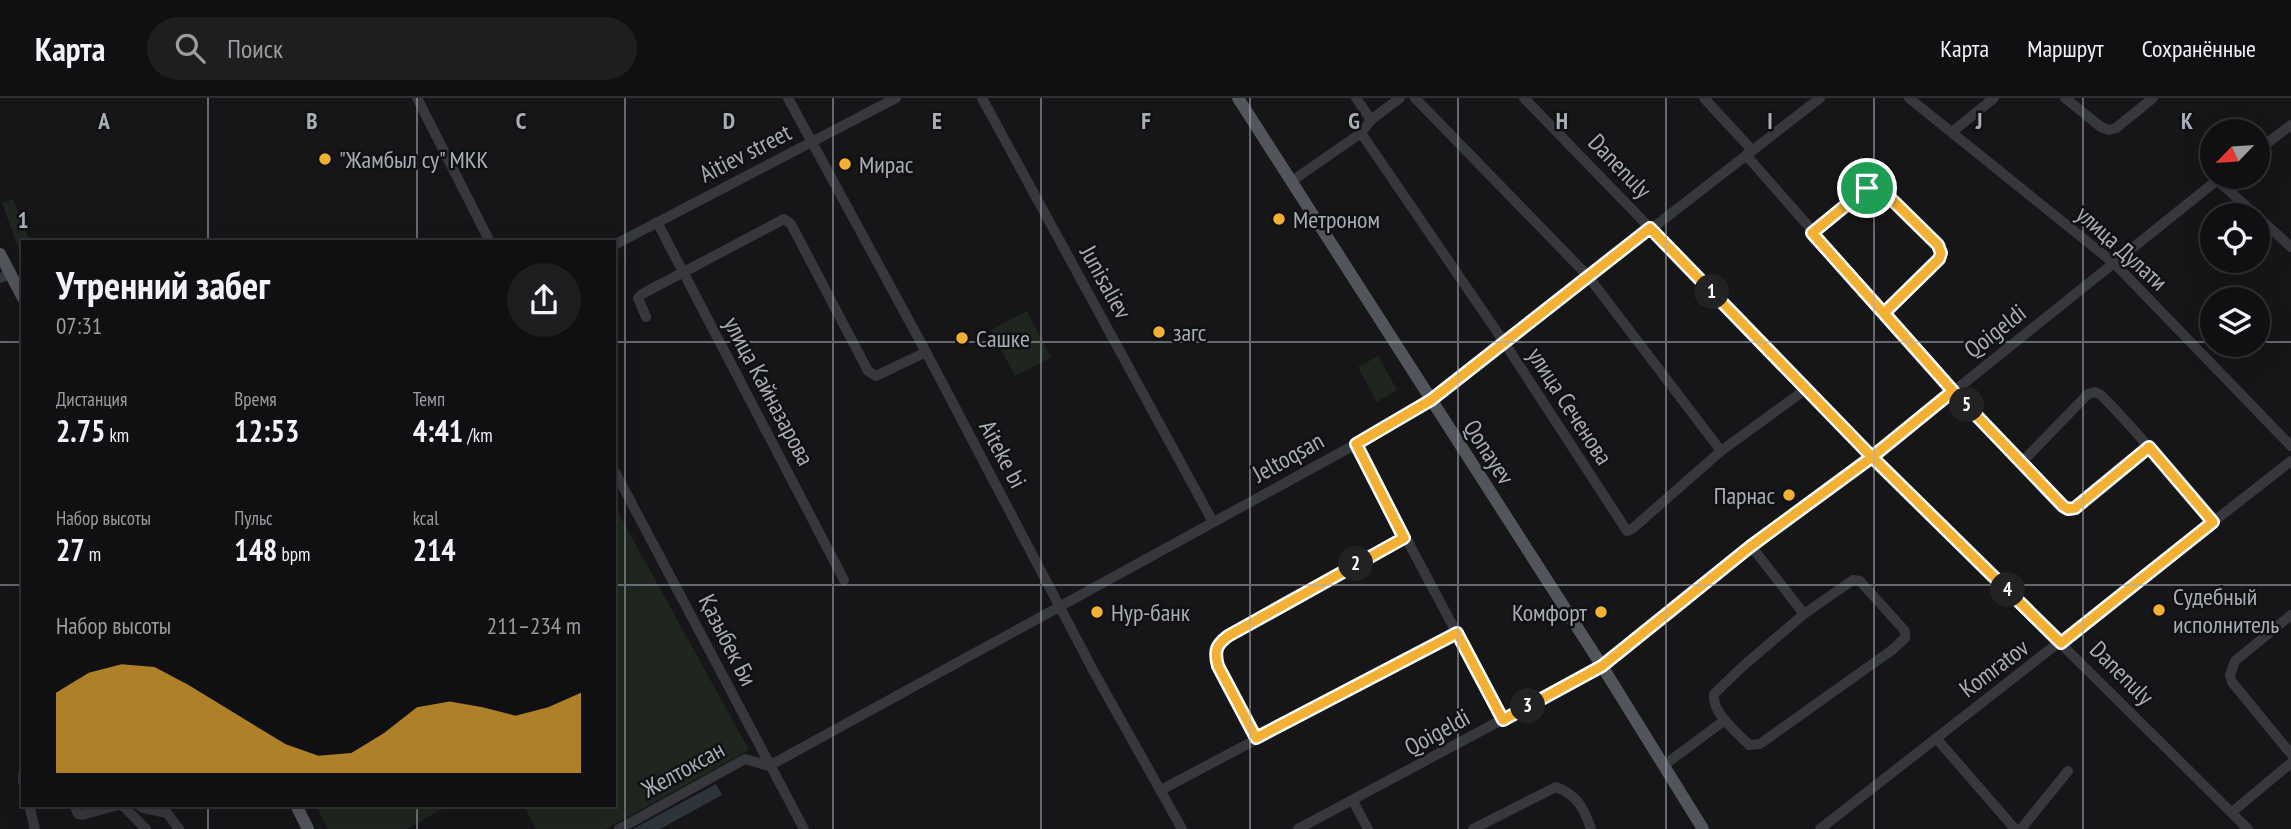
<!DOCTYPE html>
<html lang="ru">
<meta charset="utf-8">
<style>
body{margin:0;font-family:"PT Sans Narrow",sans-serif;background:#1e1e20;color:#f1f3f6;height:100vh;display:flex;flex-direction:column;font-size:26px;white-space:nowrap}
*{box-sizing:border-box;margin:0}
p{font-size:23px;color:#9c9d9f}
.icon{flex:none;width:38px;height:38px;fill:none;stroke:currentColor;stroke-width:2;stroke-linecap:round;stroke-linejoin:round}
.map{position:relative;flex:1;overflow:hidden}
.side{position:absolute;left:21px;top:142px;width:595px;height:567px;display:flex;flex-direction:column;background:#101012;border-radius:0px;box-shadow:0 7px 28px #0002,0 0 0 2px #303032}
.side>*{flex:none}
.needle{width:46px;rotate:245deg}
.controls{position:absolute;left:2200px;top:21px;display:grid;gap:14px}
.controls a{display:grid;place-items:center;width:70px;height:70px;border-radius:50%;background:#101012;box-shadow:0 7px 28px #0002,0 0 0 2px #303032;font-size:35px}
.pin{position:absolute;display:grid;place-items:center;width:60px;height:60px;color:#fff;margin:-30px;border:4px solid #fff;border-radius:50%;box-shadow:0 2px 7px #0007}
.km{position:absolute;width:35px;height:35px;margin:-18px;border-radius:50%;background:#222;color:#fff;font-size:19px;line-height:35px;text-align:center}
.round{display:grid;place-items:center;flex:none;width:74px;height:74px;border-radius:37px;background:#1e1e20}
.summary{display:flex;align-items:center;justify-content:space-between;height:119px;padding:0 35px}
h1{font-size:38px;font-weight:700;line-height:52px}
.figures{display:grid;grid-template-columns:repeat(3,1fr);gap:10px;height:119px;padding:7px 35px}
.figures div{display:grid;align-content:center}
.figures b{font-size:30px;font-weight:700}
.figures small{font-size:19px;font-weight:400}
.figures p{font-size:19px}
.chart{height:196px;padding:14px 35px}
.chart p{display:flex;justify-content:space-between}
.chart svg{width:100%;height:126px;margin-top:7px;fill:#f2b134;opacity:.7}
header{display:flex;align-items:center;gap:42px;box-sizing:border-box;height:98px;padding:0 35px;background:#101012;border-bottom:2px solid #303032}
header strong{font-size:33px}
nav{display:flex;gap:38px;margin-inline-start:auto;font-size:24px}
.search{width:490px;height:63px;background:#1e1e20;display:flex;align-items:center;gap:18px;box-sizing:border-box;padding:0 24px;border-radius:38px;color:#9c9d9f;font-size:26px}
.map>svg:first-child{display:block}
.green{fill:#1e261f}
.water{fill:#2c353c}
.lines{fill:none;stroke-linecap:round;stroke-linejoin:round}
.minor{stroke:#37383d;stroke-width:10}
.major{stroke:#53555c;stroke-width:12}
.route-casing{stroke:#fff;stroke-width:14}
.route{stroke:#f2b134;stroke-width:9}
.grid{fill:none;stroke:#a8adb8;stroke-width:2;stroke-opacity:0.55}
.poi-dot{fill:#f2b134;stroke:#111113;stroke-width:2.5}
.labels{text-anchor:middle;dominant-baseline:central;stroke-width:5;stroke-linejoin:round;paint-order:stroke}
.street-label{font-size:24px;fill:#a8adb8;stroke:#111113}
.poi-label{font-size:24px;fill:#a8adb8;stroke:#111113;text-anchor:start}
.grid-label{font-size:23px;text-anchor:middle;font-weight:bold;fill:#a8adb8;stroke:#111113;stroke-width:5;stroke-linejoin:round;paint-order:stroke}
</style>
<header>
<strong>Карта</strong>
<div class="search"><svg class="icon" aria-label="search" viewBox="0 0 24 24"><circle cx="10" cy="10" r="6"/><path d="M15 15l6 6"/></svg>Поиск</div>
<nav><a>Карта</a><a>Маршрут</a><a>Сохранённые</a></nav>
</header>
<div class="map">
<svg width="2291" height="731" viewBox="0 0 2291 731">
<rect width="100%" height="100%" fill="#161618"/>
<!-- green -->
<g class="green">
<polygon points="13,101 30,143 23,144 23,156 20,155 2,105"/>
<polygon points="1027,213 1051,260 1015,278 991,232"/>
<polygon points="1378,258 1397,292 1377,304 1358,269"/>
<polygon points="614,407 749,652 606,731 536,731 523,707 614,707"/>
<polygon points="315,707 450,707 407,731 328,731"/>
</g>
<!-- water -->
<polygon class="water" points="716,686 722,697 660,731 633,731"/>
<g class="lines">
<!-- minor -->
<g class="minor">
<polyline points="417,0 490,144"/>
<polyline points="788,0 926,254 1094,574 1182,731"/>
<polyline points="982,0 1213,424"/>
<polyline points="1356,0 1371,22"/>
<polyline points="1415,0 1588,178 1721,353"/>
<polyline points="1524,0 1872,359 2248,731"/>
<polyline points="1704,0 1751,51"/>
<polyline points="1909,0 2115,166 2291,348"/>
<polyline points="2065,0 2101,29 2109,32 2116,30 2153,0"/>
<polyline points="1952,34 1994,0"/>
<polyline points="1361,35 1504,244 1627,433 1632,431 1721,353 1806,291"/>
<polyline points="2258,52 2291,27"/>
<polyline points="1746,57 1953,293 2063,408 2068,411 2075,410 2149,349"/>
<polyline points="2217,82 2256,117"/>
<polyline points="1292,83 1361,35 1371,22 1400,0"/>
<polyline points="2258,119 2291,149"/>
<polyline points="657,124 844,482"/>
<polyline points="1812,135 1873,87 1879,89 1938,147 1941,155 1939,161 1884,215"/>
<polyline points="614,147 896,0"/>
<polyline points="0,180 11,176"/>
<polyline points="646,219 638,200 642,196 784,121 791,126 868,273 876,278 926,254"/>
<polyline points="1356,346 1503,622"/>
<path d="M2023 363 2088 296 2095 294 2101 297C2141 337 2176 381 2213 424"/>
<polyline points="614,372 804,731"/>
<polyline points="1751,448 1804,516"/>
<path d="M1853 482 1860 483 1905 533V540L1892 552 1760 646 1749 647C1737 634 1712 616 1714 596L1742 569 1804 516Z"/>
<polyline points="2291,517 2235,563 2230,577 2232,584 2291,656"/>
<path d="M1256 640 1218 568C1214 553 1216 547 1228 538L1404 440"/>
<polyline points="1936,640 2015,731"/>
<polyline points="1663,668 1725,622"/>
<polyline points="23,677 23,683"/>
<polyline points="1161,692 1457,535"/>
<polyline points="1353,703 1368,731"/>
<polyline points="29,707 35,731"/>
<polyline points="74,707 78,716 82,717 118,707"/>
<polyline points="122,707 146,731"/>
<polyline points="139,707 143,710 167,715 179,731"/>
<polyline points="2232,714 2291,665"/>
<polyline points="619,731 745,661 769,668 1356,346 1431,302 1820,0"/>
<polyline points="1298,731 1602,568 1751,448 1872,359 2221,79"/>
<path d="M1473 731 1556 689C1577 697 1584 710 1591 731"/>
<polyline points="1820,731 2291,363"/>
<polyline points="2021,731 2068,673"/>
</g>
<!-- major -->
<g class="major">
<polyline points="1238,0 1602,568 1703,731"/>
<polyline points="0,156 23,200"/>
<polyline points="296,707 308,731"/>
</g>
</g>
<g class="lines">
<!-- route casing -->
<g class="route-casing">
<path id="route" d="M1867 90 1812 135 1953 293 1872 359 1650 130 1431 302 1356 346 1404 440 1228 538C1216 547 1214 553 1218 568L1256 640 1457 535 1503 622 1602 568 1751 448 1872 359 2061 545 2213 424 2149 349 2075 410 2068 411 2063 408 1953 293 1884 215 1939 161 1941 155 1938 147 1879 89 1873 87 1867 90"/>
</g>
<!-- route -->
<use href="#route" class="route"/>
</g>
<!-- grid -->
<path class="grid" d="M208 0V144M417 0V144M625 0V731M833 0V731M1041 0V731M1250 0V731M1458 0V731M1666 0V731M1874 0V731M2083 0V731M0 244H23M614 244H2212M2258 244H2291M0 487H23M614 487H2291M208 707V731M417 707V731"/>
<!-- markers -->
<g class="poi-dot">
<circle cx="325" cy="61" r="7"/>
<circle cx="845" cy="66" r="7"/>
<circle cx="1279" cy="121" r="7"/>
<circle cx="1159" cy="234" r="7"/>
<circle cx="962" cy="240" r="7"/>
<circle cx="1789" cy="397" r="7"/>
<circle cx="2159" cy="512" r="7"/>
<circle cx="1097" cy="514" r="7"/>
<circle cx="1601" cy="514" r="7"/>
</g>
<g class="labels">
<!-- street labels -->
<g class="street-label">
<text transform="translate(745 55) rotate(-27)">Aitiev street</text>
<text transform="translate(1620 68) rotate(46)">Danenuly</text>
<text transform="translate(2122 150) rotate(42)">улица Дулати</text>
<text transform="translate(1106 184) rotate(61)">Junisaliev</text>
<text transform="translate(1995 233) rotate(-38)">Qoigeldi</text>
<text transform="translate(769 293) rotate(62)">улица Кайназарова</text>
<text transform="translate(1570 308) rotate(57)">улица Сеченова</text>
<text transform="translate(1489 354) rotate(57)">Qonayev</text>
<text transform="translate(1003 356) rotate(62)">Aiteke bi</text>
<text transform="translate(1288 359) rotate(-29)">Jeltoqsan</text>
<text transform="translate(728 542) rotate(63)">Қазыбек Би</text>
<text transform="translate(1994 570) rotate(-37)">Komratov</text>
<text transform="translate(2122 575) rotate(45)">Danenuly</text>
<text transform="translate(1437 634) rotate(-29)">Qoigeldi</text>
<text transform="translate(683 671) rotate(-29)">Желтоксан</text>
</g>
<!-- poi labels -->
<g class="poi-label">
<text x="339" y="61">"Жамбыл су" МКК</text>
<text x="859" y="66">Мирас</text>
<text x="1293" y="121">Метроном</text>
<text x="1173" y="234">загс</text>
<text x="976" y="240">Сашке</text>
<text x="1775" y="397" text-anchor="end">Парнас</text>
<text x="2173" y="498">Судебный<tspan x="2173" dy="28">исполнитель</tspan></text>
<text x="1111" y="514">Нур-банк</text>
<text x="1587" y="514" text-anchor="end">Комфорт</text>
</g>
</g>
<g class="grid-label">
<text x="104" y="31">A</text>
<text x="312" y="31">B</text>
<text x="521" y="31">C</text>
<text x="729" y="31">D</text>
<text x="937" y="31">E</text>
<text x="1146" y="31">F</text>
<text x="1354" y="31">G</text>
<text x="1562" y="31">H</text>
<text x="1770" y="31">I</text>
<text x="1979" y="31">J</text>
<text x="2187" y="31">K</text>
<text x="23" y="130">1</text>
</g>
</svg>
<div class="controls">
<a><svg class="needle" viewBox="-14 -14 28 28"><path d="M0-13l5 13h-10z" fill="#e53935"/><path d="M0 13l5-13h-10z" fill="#9c9d9f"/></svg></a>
<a><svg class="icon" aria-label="locate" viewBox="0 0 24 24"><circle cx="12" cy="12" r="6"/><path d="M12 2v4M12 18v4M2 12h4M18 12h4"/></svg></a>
<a><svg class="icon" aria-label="layers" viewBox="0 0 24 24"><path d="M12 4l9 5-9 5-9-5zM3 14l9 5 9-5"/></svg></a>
</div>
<div class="pin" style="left:1867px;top:90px;background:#1e9e55"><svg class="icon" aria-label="arrive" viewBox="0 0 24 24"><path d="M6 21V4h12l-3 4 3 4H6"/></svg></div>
<b class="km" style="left:1712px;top:194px">1</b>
<b class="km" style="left:1356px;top:466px">2</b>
<b class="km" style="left:1528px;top:608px">3</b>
<b class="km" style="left:2008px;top:492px">4</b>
<b class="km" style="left:1967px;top:307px">5</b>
<section class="side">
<div class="summary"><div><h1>Утренний забег</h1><p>07:31</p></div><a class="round"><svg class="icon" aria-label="share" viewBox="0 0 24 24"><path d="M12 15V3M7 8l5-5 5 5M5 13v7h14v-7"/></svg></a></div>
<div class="figures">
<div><p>Дистанция</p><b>2.75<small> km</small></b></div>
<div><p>Время</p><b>12:53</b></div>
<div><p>Темп</p><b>4:41<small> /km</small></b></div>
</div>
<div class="figures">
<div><p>Набор высоты</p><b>27<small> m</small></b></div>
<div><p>Пульс</p><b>148<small> bpm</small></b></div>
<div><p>kcal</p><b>214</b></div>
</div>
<div class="chart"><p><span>Набор высоты</span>211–234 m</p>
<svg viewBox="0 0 160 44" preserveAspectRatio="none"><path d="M0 44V16L10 9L20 6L30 7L40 13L50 20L60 27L70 34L80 38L90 37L100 30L110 21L120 19L130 21L140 24L150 21L160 16V44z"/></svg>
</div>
</section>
</div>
